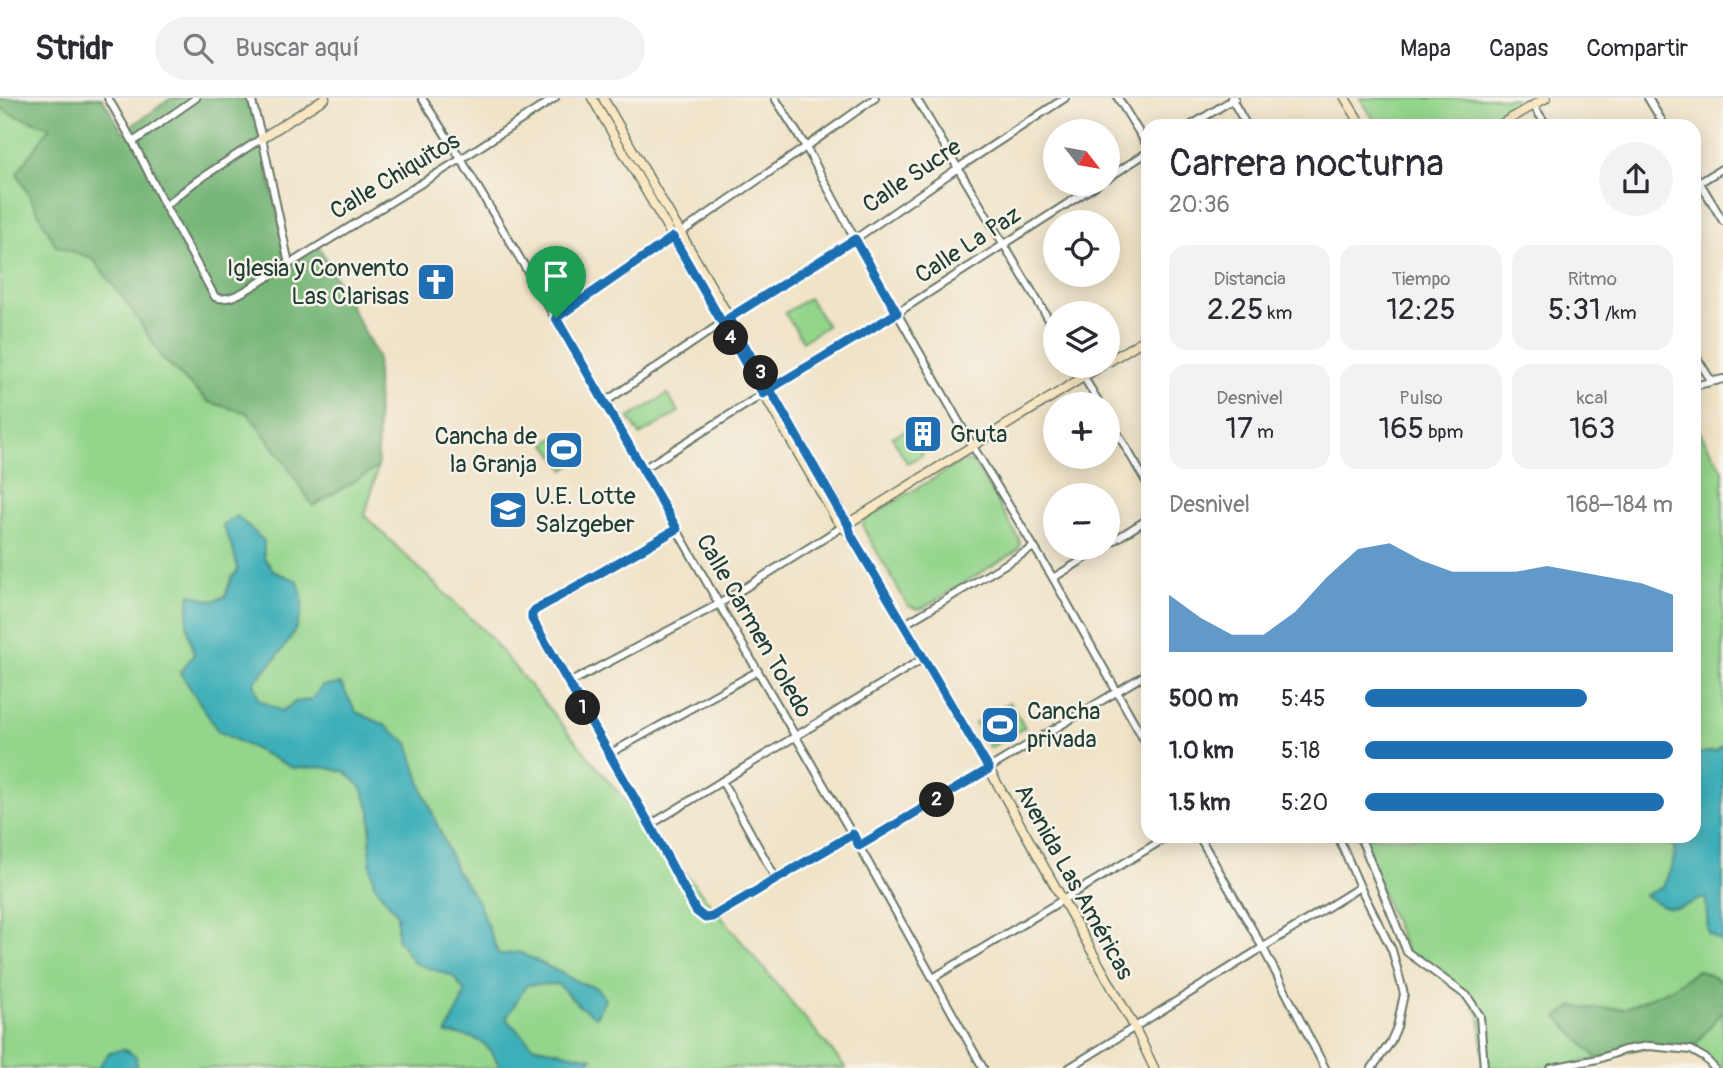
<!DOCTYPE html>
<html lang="es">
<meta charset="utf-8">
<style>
body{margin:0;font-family:Pangolin,sans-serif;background:#f2f2f3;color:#2b2b33;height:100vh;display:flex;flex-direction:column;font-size:26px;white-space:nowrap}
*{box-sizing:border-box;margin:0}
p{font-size:23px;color:#7c7c81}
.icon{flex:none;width:38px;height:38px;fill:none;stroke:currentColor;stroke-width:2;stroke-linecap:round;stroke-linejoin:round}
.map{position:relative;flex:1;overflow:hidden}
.side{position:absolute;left:1141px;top:21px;width:560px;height:724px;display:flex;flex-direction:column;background:#fff;border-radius:21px;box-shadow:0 4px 18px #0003}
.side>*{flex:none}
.needle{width:46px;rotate:121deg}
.buttons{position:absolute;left:1043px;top:21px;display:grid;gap:14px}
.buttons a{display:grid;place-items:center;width:77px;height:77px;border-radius:50%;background:#fff;box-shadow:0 4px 18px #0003;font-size:35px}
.pin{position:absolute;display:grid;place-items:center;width:60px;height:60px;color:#fff;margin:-72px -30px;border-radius:50% 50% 50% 0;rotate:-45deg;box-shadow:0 0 7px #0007}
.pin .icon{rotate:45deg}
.km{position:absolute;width:35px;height:35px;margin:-18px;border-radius:50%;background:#222;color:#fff;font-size:19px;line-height:35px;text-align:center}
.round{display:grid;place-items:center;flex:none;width:74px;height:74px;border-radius:37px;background:#f2f2f3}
.headline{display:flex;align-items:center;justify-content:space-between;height:119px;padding:0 28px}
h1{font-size:38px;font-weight:600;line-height:52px}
.stats{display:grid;grid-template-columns:repeat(3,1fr);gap:10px;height:119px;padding:7px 28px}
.stats div{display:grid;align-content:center;border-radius:18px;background:#f2f2f3;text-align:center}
.stats b{font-size:30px;font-weight:600}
.stats small{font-size:19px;font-weight:400}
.stats p{font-size:19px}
.chart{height:196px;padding:14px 28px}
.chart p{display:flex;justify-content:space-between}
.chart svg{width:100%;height:126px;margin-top:7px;fill:#1f6fb2;opacity:.7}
ul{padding:0 28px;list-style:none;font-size:23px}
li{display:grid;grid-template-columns:112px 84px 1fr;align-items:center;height:52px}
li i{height:18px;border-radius:9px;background:#1f6fb2}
header{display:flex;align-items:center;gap:42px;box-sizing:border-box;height:98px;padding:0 35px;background:#fff;border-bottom:2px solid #e1e1e2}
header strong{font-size:33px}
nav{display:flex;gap:38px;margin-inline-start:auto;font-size:24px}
.search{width:490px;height:63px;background:#f2f2f3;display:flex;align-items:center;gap:18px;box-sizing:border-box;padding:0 24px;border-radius:38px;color:#7c7c81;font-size:26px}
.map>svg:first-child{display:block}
.green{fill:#94d58c;stroke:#5a8960;stroke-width:2}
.forest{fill:#77b678;stroke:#4b7a56;stroke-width:2}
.water{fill:#3eafb8;stroke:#2e7676;stroke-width:2}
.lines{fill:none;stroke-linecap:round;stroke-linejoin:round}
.street-casing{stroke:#687768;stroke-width:10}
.secondary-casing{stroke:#687768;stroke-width:11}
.street{stroke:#fff;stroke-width:6}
.secondary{stroke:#f9e7c3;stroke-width:8}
.route-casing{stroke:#fff;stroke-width:14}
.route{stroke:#1f6fb2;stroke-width:9}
.labels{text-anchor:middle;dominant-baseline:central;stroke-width:5;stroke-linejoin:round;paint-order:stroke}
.street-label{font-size:24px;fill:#1f3d34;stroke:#f7f3e8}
.poi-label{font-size:24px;fill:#1f3d34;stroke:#f7f3e8;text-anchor:start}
</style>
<header>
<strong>Stridr</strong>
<div class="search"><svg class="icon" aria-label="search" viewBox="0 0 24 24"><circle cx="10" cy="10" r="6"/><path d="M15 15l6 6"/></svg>Buscar aquí</div>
<nav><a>Mapa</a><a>Capas</a><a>Compartir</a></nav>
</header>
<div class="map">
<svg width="1723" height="970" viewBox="0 0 1723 970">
<rect width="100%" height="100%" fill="#f7f3e8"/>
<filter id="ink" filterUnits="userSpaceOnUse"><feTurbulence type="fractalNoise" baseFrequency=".0143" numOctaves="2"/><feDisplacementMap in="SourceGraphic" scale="14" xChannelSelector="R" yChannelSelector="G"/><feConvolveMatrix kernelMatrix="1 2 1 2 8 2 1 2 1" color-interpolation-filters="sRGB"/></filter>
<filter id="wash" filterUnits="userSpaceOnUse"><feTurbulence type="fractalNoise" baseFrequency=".00686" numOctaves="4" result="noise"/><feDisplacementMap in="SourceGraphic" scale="28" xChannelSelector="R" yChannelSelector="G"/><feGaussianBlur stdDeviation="1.57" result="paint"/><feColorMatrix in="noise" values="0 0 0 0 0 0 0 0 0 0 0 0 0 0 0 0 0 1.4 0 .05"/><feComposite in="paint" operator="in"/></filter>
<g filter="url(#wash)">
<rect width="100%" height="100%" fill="#f0e3c8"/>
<!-- green -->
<g class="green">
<polygon points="1360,0 1514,0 1518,6 1483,28 1378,28"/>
<path d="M0 9 11 16 50 29 56 148 92 160 134 213 163 261 209 304 248 315 284 363 313 408 378 369 365 418 488 537 846 970H586L592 960 533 948 506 921 525 887 558 886 579 908 597 890 581 885 519 854 499 857 478 804 456 772 422 690 408 645 383 626 356 614 341 586 311 602 295 604 282 613 259 602 254 584 276 559 298 483 275 474 264 460 223 428 233 451 238 472 231 480 225 498 213 503 190 496 187 527 194 557 180 574 218 633 293 670 322 669 346 674 362 690 371 715 370 763 374 786 397 816V840L414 865 453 878 465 894 447 936C475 937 489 942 500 970H0Z"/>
<polygon points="809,200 827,228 803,243 785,215"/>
<polygon points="667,296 679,314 640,337 629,320"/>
<polygon points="1694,325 1723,372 1723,647 1716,653 1694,656"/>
<polygon points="908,331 923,357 907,365 892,339"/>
<polygon points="564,333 582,359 565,372 546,346"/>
<polygon points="967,363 972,364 977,369 1019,441 1020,446 1018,452 923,510 918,511 908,508 865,433 863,428 864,422 961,364"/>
<polygon points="1009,604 1025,629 990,650 975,625"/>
<polygon points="1358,739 1661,739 1675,750 1673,765 1663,790 1646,798 1678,810 1701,800 1706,800 1708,835 1723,844 1723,884 1698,872 1670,891 1626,911 1591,911 1574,908 1558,919 1598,961 1551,970 1484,970 1480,918 1467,898 1407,854"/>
<polygon points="1723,912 1723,970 1714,970 1691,952"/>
</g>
<!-- forest -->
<g class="forest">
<polygon points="0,0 102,0 123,34 171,0 251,0 289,165 318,147 377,258 378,369 313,408 284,363 248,315 209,304 163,261 133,213 92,160 56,148 17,75 50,29 11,16 0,9"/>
<polygon points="1698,872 1723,884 1723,912 1691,952 1649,948 1598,961 1557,919 1573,908 1591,911 1626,910 1670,891"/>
</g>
<!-- water -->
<g class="water">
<path d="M237 418 264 443V460L275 474 298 483C300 492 304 502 302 510 298 539 273 563 254 584L259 602 282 613 295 604 311 602 322 588 341 586 356 614 383 626 408 645 422 690 456 772 478 804 499 857 519 854 581 885 597 890 605 901 596 919 579 908 558 886 526 887 506 921 533 948 592 960 586 970H500C489 942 475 937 446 936L457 914 465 894 453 878 414 865 397 840V816L374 786 370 763 371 715 362 690 346 674 322 669 293 670 218 633 180 574 194 557 187 527 190 496 213 503 225 499 232 480 238 472 233 451 223 428Z"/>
<path d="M1723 647V844L1708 835 1706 800C1699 801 1695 803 1689 806 1670 814 1661 809 1645 797L1663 789 1673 765 1675 750 1661 739H1605L1694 738V656L1716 653Z"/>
<polygon points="123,951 136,958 137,970 98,970 109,955"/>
</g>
</g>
<g filter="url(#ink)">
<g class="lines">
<!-- street casing -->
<g class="street-casing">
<g id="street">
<polyline points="108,0 132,42 165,108"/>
<polyline points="251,0 262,40 289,166"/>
<polyline points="422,0 461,61 605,304 719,506 859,748 983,970"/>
<polyline points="775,0 806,49 855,141 972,347 1053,480 1148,649"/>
<polyline points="916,0 1055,232"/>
<polyline points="1118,0 1148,49"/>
<polyline points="1231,0 1247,28"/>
<polyline points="1648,0 1665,28"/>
<polyline points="1533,7 1547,28"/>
<polyline points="1190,28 1235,0"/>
<path d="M262 40 195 84 165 108 215 199C230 205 247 191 260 184L461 61 555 0"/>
<polyline points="133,44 196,0"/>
<polyline points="1694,75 1723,123"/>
<polyline points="1108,80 1148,54"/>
<polyline points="1694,88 1723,70"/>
<polyline points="556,220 806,49 875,0"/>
<polyline points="1694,255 1710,281 1716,283"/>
<polyline points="1077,268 1100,306"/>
<polyline points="1694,288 1723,281"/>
<polyline points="605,304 722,225 855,141 958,70 1065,0"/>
<polyline points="1108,319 1148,387"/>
<polyline points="643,371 763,296 897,215 1098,86"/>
<polyline points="677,431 535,512 532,516 532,521 650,727 697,813 705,820 712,819 853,736"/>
<polyline points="1108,446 1148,421"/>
<polyline points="1053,480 1102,450"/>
<polyline points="905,526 1034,449"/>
<polyline points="569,585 719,506 842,429"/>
<polyline points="609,656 758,573"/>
<polyline points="722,683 776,781"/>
<polyline points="650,727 924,560"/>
<polyline points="1199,738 1263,850 1325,970"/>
<polyline points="1338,738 1360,789 1392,852 1404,896 1397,929 1390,945 1372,970"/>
<polyline points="1360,738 1407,854 1467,898 1480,918 1484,970"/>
<polyline points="859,748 1148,575"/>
<polyline points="933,880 1169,738"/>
<polyline points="1069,970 1360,789"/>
<polyline points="1551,970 1598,961 1624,952 1649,948 1691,952 1705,960 1714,970"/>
</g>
</g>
<!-- secondary casing -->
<g class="secondary-casing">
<g id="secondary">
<polyline points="592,0 835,419 842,429 851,436"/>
<polyline points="603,0 848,426 851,437 989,671 1135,930 1154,970"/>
<polyline points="1345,0 1362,28"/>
<polyline points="1498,28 1546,0"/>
<polyline points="262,40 325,0"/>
<polyline points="1108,264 1148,239"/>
<polyline points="844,428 1101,268"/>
</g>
</g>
<!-- street -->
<use href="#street" class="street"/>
<!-- secondary -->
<use href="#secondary" class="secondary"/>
</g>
</g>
<g class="lines" filter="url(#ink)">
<!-- route casing -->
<g class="route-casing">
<polyline id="route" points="556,220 677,431 535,512 532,516 532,521 650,727 696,813 705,820 712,819 853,736 859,748 989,671 851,437 848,426 840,414 729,220 855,141 897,215 770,291 763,296 673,139 556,220"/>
</g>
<!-- route -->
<use href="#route" class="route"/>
</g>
<!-- icons -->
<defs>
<g id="church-square" transform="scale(2.0125)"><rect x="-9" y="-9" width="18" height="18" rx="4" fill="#1f6fb2" stroke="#f7f3e8"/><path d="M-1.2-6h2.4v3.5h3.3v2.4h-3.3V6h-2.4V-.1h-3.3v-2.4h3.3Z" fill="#fff"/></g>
<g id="building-square" transform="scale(2.0125)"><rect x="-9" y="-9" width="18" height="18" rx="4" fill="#1f6fb2" stroke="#f7f3e8"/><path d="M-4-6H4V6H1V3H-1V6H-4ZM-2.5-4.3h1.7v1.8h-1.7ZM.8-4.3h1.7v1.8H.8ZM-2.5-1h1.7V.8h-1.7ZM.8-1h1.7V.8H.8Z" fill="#fff"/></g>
<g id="stadium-square" transform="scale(2.0125)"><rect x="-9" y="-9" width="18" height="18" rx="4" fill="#1f6fb2" stroke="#f7f3e8"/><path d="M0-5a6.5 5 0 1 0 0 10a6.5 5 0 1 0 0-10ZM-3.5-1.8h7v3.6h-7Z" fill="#fff"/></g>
<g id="school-square" transform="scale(2.0125)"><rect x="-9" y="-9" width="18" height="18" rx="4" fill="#1f6fb2" stroke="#f7f3e8"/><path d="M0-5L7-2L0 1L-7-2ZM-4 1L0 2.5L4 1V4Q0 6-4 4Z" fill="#fff"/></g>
</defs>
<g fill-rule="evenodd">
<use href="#church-square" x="436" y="184"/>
<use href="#building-square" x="923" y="336"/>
<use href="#stadium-square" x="564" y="352"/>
<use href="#school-square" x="508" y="412"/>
<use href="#stadium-square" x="1000" y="627"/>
</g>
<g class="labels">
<!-- street labels -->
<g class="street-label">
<text transform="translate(395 78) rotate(-31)">Calle Chiquitos</text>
<text transform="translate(912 78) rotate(-34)">Calle Sucre</text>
<text transform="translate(968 147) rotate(-33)">Calle La Paz</text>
<text transform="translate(754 528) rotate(60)">Calle Carmen Toledo</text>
<text transform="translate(1074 784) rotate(61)">Avenida Las Américas</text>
</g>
<!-- poi labels -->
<g class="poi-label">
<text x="409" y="170" text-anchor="end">Iglesia y Convento<tspan x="409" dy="28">Las Clarisas</tspan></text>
<text x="950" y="336">Gruta</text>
<text x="537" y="338" text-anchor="end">Cancha de<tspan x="537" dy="28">la Granja</tspan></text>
<text x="535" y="398">U.E. Lotte<tspan x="535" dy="28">Salzgeber</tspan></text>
<text x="1027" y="613">Cancha<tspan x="1027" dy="28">privada</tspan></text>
</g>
</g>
</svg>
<div class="buttons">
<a><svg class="needle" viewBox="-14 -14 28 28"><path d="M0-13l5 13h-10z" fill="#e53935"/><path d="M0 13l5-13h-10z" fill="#7c7c81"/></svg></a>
<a><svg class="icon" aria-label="locate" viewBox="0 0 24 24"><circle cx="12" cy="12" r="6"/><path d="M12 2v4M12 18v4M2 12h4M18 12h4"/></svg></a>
<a><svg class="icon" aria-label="layers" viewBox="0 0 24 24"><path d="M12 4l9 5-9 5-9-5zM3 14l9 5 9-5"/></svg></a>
<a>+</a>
<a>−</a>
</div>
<div class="pin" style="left:556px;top:220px;background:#1e9e55"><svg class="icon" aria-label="arrive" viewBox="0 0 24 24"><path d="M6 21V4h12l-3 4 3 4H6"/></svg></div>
<b class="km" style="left:583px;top:610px">1</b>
<b class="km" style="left:937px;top:702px">2</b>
<b class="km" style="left:761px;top:275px">3</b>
<b class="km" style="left:731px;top:240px">4</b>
<section class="side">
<div class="headline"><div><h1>Carrera nocturna</h1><p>20:36</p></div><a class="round"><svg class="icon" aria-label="share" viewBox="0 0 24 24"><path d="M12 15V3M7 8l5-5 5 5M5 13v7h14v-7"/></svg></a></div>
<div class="stats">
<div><p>Distancia</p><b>2.25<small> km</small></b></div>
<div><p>Tiempo</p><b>12:25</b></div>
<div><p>Ritmo</p><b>5:31<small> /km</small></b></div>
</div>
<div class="stats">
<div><p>Desnivel</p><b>17<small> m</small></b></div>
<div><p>Pulso</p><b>165<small> bpm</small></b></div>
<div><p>kcal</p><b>163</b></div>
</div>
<div class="chart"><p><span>Desnivel</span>168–184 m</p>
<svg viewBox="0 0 160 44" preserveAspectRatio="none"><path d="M0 44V24L10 32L20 38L30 38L40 30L50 18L60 8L70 6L80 12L90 16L100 16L110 16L120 14L130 16L140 18L150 20L160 24V44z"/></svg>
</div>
<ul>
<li><b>500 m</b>5:45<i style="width:72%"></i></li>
<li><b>1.0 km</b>5:18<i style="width:100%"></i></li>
<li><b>1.5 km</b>5:20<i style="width:97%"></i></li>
</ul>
</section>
</div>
